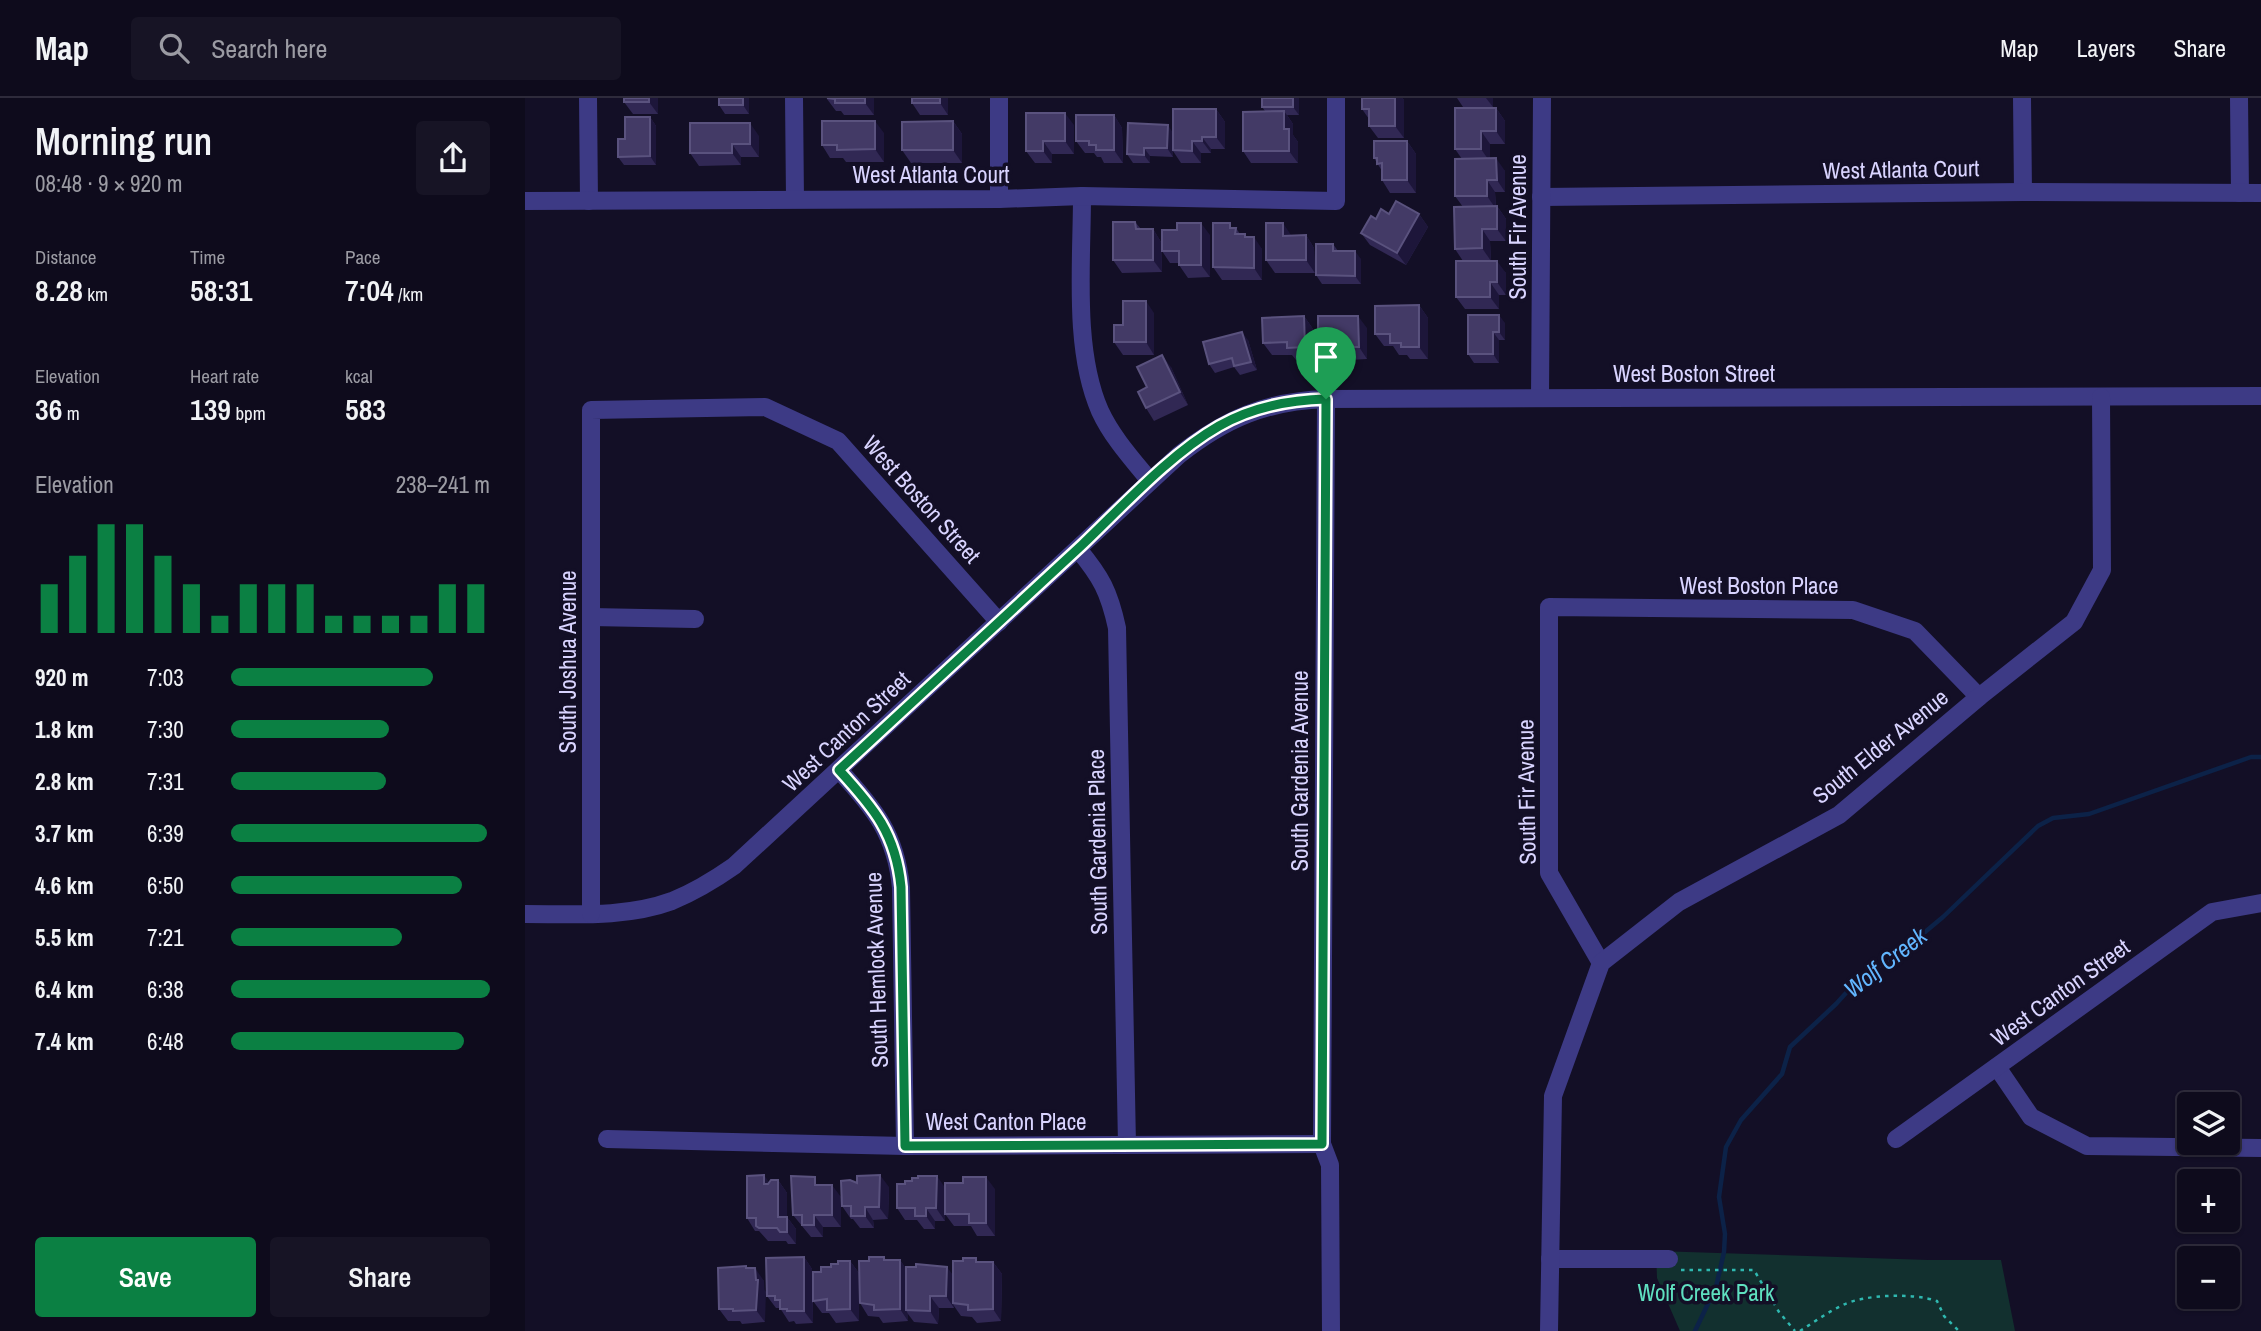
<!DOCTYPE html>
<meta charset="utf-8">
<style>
body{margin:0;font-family:"Archivo Narrow",sans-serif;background:#171425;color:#f1f3f6;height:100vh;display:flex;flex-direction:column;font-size:26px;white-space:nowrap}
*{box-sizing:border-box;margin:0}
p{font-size:23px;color:#9b9ba3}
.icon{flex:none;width:38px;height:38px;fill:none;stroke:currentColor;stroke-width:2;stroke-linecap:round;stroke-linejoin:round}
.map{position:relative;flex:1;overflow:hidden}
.drawer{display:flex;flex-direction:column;background:#0e0b1c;width:525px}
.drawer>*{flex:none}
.buttons{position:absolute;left:1652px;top:994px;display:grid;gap:14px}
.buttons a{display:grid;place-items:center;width:63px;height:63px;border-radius:7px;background:#0e0b1c;box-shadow:0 2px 5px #0004,0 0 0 2px #2e2b3b;font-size:35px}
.pin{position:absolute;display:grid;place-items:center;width:60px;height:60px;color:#fff;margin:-72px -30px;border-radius:50% 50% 50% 0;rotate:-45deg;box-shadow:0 0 7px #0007}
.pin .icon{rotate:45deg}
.round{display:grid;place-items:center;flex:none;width:74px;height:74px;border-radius:7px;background:#171425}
.headline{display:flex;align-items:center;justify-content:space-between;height:119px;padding:0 35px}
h1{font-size:38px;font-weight:600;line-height:52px}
.stats{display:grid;grid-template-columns:repeat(3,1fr);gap:10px;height:119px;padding:7px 35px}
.stats div{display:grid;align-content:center}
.stats b{font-size:30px;font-weight:600}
.stats small{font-size:19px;font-weight:400}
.stats p{font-size:19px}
.chart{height:196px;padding:14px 35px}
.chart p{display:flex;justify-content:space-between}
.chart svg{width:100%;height:126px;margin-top:7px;stroke:#0b8043;stroke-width:6}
.cta{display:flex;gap:14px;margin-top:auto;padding:14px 35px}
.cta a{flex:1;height:80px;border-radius:7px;background:#0b8043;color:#fff;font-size:28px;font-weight:600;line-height:80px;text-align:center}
.cta a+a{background:#171425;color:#f1f3f6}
ul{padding:0 35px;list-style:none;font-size:23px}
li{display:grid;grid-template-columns:112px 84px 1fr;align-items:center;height:52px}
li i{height:18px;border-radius:9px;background:#0b8043}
header{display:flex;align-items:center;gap:42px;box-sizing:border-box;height:98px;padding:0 35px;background:#0e0b1c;border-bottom:2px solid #2e2b3b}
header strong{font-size:33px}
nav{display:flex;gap:38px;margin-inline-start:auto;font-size:24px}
.search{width:490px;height:63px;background:#171425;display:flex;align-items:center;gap:18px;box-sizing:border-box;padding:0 24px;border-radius:7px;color:#9b9ba3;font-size:26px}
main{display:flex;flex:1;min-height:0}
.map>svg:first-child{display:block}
.green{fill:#12302f}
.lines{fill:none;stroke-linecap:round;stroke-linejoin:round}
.stream{stroke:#0c2248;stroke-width:4.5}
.path{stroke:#2fb8b0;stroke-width:2.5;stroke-dasharray:3.5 5;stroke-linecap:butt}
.minor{stroke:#3d3a85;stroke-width:18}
.wall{fill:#312854}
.shaded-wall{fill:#1d163a}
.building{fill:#433a66;stroke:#5a527e;stroke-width:2}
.route-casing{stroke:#fff;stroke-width:14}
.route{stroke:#0b8043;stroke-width:9}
.labels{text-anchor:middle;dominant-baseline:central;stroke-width:7;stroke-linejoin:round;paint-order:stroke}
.street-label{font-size:23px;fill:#d9d4ff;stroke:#130f26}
.park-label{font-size:23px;fill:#5fe0c0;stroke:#130f26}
.water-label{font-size:24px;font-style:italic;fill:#62b6ff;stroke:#130f26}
</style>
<header>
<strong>Map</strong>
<div class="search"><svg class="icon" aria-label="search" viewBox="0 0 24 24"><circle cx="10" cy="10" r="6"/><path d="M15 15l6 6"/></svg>Search here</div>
<nav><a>Map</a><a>Layers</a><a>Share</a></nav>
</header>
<main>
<section class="drawer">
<div class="headline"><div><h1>Morning run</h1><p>08:48 · 9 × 920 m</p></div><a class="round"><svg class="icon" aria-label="share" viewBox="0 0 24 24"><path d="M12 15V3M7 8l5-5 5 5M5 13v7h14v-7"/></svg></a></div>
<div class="stats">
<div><p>Distance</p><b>8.28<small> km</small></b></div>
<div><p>Time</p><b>58:31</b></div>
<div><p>Pace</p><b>7:04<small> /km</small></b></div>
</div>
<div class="stats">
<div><p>Elevation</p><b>36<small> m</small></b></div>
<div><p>Heart rate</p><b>139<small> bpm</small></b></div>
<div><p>kcal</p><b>583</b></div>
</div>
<div class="chart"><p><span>Elevation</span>238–241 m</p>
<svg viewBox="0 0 160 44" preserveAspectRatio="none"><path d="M5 44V27M15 44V17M25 44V6M35 44V6M45 44V17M55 44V27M65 44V38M75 44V27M85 44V27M95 44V27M105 44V38M115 44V38M125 44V38M135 44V38M145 44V27M155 44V27"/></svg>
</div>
<ul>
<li><b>920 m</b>7:03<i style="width:78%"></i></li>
<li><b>1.8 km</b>7:30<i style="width:61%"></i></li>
<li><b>2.8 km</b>7:31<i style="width:60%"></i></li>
<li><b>3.7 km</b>6:39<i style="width:99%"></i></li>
<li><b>4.6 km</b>6:50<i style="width:89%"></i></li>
<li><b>5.5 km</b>7:21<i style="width:66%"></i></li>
<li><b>6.4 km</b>6:38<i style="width:100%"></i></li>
<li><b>7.4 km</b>6:48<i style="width:90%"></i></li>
</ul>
<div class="cta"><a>Save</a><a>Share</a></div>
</section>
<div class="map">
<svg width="1736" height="1233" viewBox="0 0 1736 1233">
<rect width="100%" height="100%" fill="#130f26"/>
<!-- green -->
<polygon class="green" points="1131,1153 1403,1162 1476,1162 1490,1233 1155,1233 1132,1180"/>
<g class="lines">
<!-- stream -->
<polyline class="stream" points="1170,1233 1191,1189 1199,1154 1200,1136 1194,1099 1201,1049 1216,1022 1257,976 1265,949 1311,906 1340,874 1364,864 1418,819 1513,728 1528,720 1564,716 1726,659 1736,659"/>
<!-- path -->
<g class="path">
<polyline points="1156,1172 1229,1172 1254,1214 1270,1233"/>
<path d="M1275 1233C1289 1224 1303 1214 1318 1207 1340 1196 1389 1195 1412 1203L1419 1218 1434 1233"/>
</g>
<!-- minor -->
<g class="minor">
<polyline points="63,0 64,103"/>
<polyline points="269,0 270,101"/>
<polyline points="1497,0 1498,94"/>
<polyline points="1714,0 1715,95"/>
<path d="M557 98C557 164 548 252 575 313 587 339 607 361 625 383"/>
<polyline points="1016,99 1498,94 1736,95"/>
<polyline points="474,101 474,0"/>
<polyline points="0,103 474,101 557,98 811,103 811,0"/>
<polyline points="1015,300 1017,0"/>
<polyline points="801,301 797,1046 805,1067 806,1233"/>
<path d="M553 451C576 479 584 493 592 530L602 1047"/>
<polyline points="66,519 170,521"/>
<path d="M314 672C349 710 371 736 376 790L380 1048"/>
<path d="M0 816C48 816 101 820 147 803 169 794 189 782 209 768L654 357C700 321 741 303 801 301L1736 298"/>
<polyline points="66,816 66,312 240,309 313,343 474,524"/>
<polyline points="1076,865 1024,775 1024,509 1328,512 1390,533 1454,599"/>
<polyline points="1472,969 1506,1019 1562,1048 1736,1050"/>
<polyline points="82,1041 380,1048 797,1046"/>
<polyline points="1371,1041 1687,814 1736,805"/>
<polyline points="1025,1161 1144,1161"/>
<polyline points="1024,1233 1028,998 1076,865 1154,804 1314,717 1454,599 1549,524 1577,472 1576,299"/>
</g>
</g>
<!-- wall -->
<g class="wall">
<polygon points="133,0 133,16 108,16 99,4"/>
<polygon points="224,0 224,16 200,16 194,7"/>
<polygon points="349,0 349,17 319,17 316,13 311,13 302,1"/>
<polygon points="423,0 423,17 395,17 387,5"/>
<polygon points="774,0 774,17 762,17 768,26 768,37 773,44 773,65 726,65 718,53 740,13 737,9"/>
<polygon points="837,0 877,0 879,2 879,40 853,40 844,28 844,21 837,11"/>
<polygon points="932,0 968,0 968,9 938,9"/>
<polygon points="971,10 980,23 980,46 965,46 965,61 980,73 980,94 970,94 971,109 972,108 981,121 981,143 965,143 966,163 981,175 981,197 974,197 974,211 940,211 931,199 938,163 930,151 938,109 930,98 937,61 930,51"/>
<polygon points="691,11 700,24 700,51 686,51 686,55 676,55 676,65 656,65 648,53 648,59 625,58 625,65 608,65 602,56"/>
<polygon points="589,17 597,30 598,65 579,65 576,59 572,59 569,55 560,55 551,43"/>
<polygon points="125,19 131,28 131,67 99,67 93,59 100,41"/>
<polygon points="428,23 437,36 437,65 386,65 377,52"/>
<polygon points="549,27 549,56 527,56 527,65 510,65 501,53"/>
<polygon points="359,35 359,64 321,64 318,60 305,60 297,47"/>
<polygon points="234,38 234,59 216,59 216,67 174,68 165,55"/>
<polygon points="882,43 891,56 891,95 865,95 857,82 857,73 849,60"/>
<polygon points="864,116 894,116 903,129 881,167 845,147 836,135 851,121"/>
<polygon points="610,124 616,131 628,131 636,144 637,174 597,175 588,162"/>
<polygon points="708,130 711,130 715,136 722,139 737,151 737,182 697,182 688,169"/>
<polygon points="685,137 685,179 663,180 654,167 654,165 645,165 637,153"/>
<polygon points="781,137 789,150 790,175 750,175 741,162 766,138"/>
<polygon points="808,146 813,153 836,161 836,186 797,186 791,177"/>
<polygon points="894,207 903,220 903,261 885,261 882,257 874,257 868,248 859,248 850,236"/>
<polygon points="629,215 629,257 598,257 589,244 598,227"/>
<polygon points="943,217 980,225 980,242 974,242 974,265 949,265 943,256"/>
<polygon points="779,218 788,231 789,262 771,262 767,257 747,257 738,245"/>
<polygon points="842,230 842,261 825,262 820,256 802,256 793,243"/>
<polygon points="723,242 732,272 715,277 709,269 690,275 684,266"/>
<polygon points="646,269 663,307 629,323 621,310 622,289"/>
<polygon points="253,1082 262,1095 262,1119 271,1131 271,1146 263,1146 261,1143 243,1143 234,1133 230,1133 222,1120 244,1085"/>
<polygon points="296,1087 316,1099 316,1129 298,1129 298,1139 286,1139 268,1117"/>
<polygon points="364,1089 363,1121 348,1122 349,1130 335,1130 328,1121 326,1121 317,1108"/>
<polygon points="420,1090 470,1091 470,1138 452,1138 446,1128 429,1128 420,1116 420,1123 410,1123 410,1131 399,1131 392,1122 380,1122 372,1110"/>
<polygon points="279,1159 287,1171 288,1225 271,1226 269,1223 264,1224 255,1210 251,1210 242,1198"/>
<polygon points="359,1159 361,1162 375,1162 381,1171 428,1177 453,1164 468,1164 477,1176 476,1223 452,1225 447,1219 436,1218 429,1208 429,1210 414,1210 413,1226 389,1224 383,1216 383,1223 358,1225 354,1219 343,1218 335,1205"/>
<polygon points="325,1163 334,1175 334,1223 311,1225 304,1215 297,1215 288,1203 296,1174 306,1169"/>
<polygon points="221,1168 239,1183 240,1224 217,1226 215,1223 203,1223 194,1211"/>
</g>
<!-- shaded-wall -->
<g class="shaded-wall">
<polygon points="124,0 133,0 133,16 124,4"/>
<polygon points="218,0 224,0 224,16 218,7"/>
<polygon points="340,0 349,0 349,17 340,5"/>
<polygon points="415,0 423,0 423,17 415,5"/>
<polygon points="768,0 774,0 774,17 768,9"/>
<polygon points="870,0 877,0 879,2 879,40 870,28"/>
<polygon points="961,0 968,0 968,9"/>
<polygon points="971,10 980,23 980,46 971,33"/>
<polygon points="691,11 700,24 700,51 691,39"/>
<polygon points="759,13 768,26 768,37 773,44 773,65 764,53 759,31"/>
<polygon points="540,15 549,27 549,56 540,43"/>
<polygon points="589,17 597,30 598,65 589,52"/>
<polygon points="125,19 131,28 131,67 125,58"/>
<polygon points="350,23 359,35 359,64 350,51"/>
<polygon points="428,23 437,36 437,65 428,52"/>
<polygon points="225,25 234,38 234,59 225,46"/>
<polygon points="643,27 648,35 648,59 642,50"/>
<polygon points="956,33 965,46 965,64 956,51"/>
<polygon points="677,39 686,51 686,55 677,43"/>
<polygon points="518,43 527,56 527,65 518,53"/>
<polygon points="667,43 676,55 676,65 667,53"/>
<polygon points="882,43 891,56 891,95 882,82"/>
<polygon points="207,46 216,59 216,67 207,55"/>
<polygon points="619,50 625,58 625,65 619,57"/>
<polygon points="971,60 980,73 980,94 972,82"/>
<polygon points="962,82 970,94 971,111 962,98"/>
<polygon points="972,108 981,121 981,143 972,131"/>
<polygon points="894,116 903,129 881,167 872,155"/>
<polygon points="676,125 685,137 685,179 676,167"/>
<polygon points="758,125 766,137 758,138"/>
<polygon points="628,131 636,144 637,174 628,162"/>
<polygon points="957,131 965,143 966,163 957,150"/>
<polygon points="781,137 789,150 790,175 781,162"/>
<polygon points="729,139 737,151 737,182 729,170"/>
<polygon points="830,153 836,161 836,186 830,178"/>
<polygon points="972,163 981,175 981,197 972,184"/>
<polygon points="965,184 974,197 974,211 965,199"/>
<polygon points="621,203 629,215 629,257 621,244"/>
<polygon points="894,207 903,220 903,261 894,249"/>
<polygon points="974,217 980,225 980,242 974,234"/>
<polygon points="779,218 788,231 789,262 780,249"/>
<polygon points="833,218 842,230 842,261 834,249"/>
<polygon points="717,234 723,242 732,272 726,264"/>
<polygon points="968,234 974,242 974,265 968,256"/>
<polygon points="637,257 646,269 663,307 655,294"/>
<polygon points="239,1077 248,1090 239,1086"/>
<polygon points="355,1077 364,1089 363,1121 354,1109"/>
<polygon points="412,1078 421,1091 420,1123 411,1110"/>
<polygon points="461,1079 470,1091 470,1138 461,1125"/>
<polygon points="253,1082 262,1095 262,1131 253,1119"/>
<polygon points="307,1087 316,1099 316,1129 307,1117"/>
<polygon points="340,1109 348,1122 349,1130 340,1118"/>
<polygon points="401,1110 410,1123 410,1131 401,1118"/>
<polygon points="289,1117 298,1129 298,1139 289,1127"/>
<polygon points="262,1119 271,1131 271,1146 262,1134"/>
<polygon points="279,1159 287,1171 288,1225 279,1213"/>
<polygon points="375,1162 384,1175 381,1212 383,1216 383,1223 375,1211"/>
<polygon points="325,1163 334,1175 334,1223 325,1211"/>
<polygon points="468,1164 477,1176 476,1223 468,1211"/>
<polygon points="422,1169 431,1181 428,1205 429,1208 429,1210 421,1198"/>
<polygon points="230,1170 239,1183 239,1191 241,1194 240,1224 231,1212"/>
<polygon points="405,1198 414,1210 413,1226 405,1213"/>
</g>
<!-- building -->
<g class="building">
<rect x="99" y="0" width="25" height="4"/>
<rect x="194" y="0" width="24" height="7"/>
<polygon points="302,0 340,0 340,5 310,5 310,1"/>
<rect x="387" y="0" width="28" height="5"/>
<rect x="737" y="0" width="31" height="9"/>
<polygon points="837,0 870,0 870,28 844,28 844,11 837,11"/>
<polygon points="930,10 971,10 971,33 956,33 956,51 930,51"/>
<polygon points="648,11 691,11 691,39 677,39 677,43 667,43 667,53 648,52"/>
<polygon points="759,13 759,31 764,31 764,53 718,53 718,14"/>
<polygon points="501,15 540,15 540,43 518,43 518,53 501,53"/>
<polygon points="551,17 589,17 589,52 571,52 571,47 564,47 564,43 551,43"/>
<polygon points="100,19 125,19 125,58 93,59 93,41 100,41"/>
<polygon points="297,23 350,23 350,51 312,52 312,47 297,47"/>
<polygon points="428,23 428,52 377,52 377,24"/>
<polygon points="165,25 225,25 225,46 207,46 207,55 165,55"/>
<polygon points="603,25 643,27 642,50 619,50 619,57 602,56"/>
<polygon points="849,43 882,43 882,82 857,82 857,65 852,66 852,60 849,60"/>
<polygon points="971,60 972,82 962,82 962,98 930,98 930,61"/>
<polygon points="871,103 894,116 872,155 836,135 846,118 851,121 856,111 864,116"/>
<polygon points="972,108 972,131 957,131 957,150 930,151 929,109"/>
<polygon points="588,124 610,124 611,131 628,131 628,162 588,162"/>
<polygon points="652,125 676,125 676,167 654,167 654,153 637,153 637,132 652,132"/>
<polygon points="688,125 705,125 705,130 711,130 710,136 720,136 720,139 729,139 729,170 688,169"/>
<polygon points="741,125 758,125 758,138 781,137 781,162 741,162"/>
<polygon points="791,146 808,146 808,153 830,153 830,178 791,177"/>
<polygon points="931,163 972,163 972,184 965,184 965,199 931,199"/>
<polygon points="598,203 621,203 621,244 589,244 589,227 598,227"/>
<polygon points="894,207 894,249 876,249 876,245 865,245 865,236 850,236 850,208"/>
<polygon points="943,217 974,217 974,234 968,234 968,256 943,256"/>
<polygon points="779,218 780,249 762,250 762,244 738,245 737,220"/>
<polygon points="793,218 833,218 834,249 816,249 816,243 793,243"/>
<polygon points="717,234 726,264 709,268 707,260 684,266 678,244"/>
<polygon points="637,257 655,294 621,310 613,294 622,289 612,269"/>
<polygon points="239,1077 239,1086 243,1086 246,1082 253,1082 253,1119 262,1119 262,1134 255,1134 252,1130 234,1130 231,1128 231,1120 222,1120 222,1078"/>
<polygon points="355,1077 354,1109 340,1109 340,1118 326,1118 326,1108 317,1108 316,1083 325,1082 332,1085 332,1078"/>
<polygon points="266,1078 290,1079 290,1087 307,1087 307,1117 289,1117 289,1127 277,1127 277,1117 268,1117"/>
<polygon points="393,1078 412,1078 411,1110 401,1110 401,1118 390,1118 390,1110 372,1110 372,1086 380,1086 380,1083 387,1083 387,1080 393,1080"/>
<polygon points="438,1079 461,1079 461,1125 444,1125 444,1116 420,1116 420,1085 438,1085"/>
<polygon points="279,1159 279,1213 262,1213 262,1211 255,1211 255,1202 250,1202 250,1198 242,1198 241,1160"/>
<polygon points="344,1159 359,1159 359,1162 375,1162 375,1211 349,1212 349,1207 335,1205 334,1163 344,1163"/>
<polygon points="438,1160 451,1160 451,1164 468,1164 468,1211 443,1212 443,1207 428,1205 428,1163 438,1163"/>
<polygon points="313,1163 325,1163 325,1211 302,1212 302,1201 288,1203 288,1174 296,1174 296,1169 306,1169 306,1166 313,1166"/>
<polygon points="391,1166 422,1169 421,1198 405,1198 405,1213 381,1212 381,1169 391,1169"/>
<polygon points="221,1168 221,1170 230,1170 231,1182 233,1182 231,1212 208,1213 208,1211 194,1211 193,1170"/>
</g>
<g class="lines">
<!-- route casing -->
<g class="route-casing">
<path id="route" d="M801 301 797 1046 380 1048 376 789C371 736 349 710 314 672 395 597 476 522 557 447 598 408 645 356 694 328 727 309 764 302 801 301Z"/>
</g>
<!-- route -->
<use href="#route" class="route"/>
</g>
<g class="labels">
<!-- street labels -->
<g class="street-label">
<text transform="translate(1376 71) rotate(-1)">West Atlanta Court</text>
<text x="406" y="76">West Atlanta Court</text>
<text transform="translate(992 129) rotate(-90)">South Fir Avenue</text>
<text x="1169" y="275">West Boston Street</text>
<text transform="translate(397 401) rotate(48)">West Boston Street</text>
<text x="1234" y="487">West Boston Place</text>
<text transform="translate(42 564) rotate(-90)">South Joshua Avenue</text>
<text transform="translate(321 633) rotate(-43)">West Canton Street</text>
<text transform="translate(1355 648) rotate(-39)">South Elder Avenue</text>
<text transform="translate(774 673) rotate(-90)">South Gardenia Avenue</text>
<text transform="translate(1001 694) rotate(-91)">South Fir Avenue</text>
<text transform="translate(572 744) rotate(-91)">South Gardenia Place</text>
<text transform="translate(351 872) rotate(-92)">South Hemlock Avenue</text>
<text transform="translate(1535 894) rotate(-36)">West Canton Street</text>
<text x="481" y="1023">West Canton Place</text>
</g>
<!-- park labels -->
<g class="park-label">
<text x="1181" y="1194">Wolf Creek Park</text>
</g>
<!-- water labels -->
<g class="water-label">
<text transform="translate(1360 864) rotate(-38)">Wolf Creek</text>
</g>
</g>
</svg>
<div class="buttons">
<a><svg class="icon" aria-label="layers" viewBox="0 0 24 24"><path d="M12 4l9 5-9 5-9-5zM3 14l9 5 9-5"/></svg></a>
<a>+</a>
<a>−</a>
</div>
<div class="pin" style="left:801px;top:301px;background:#1e9e55"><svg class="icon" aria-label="arrive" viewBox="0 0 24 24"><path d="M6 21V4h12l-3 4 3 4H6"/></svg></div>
</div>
</main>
